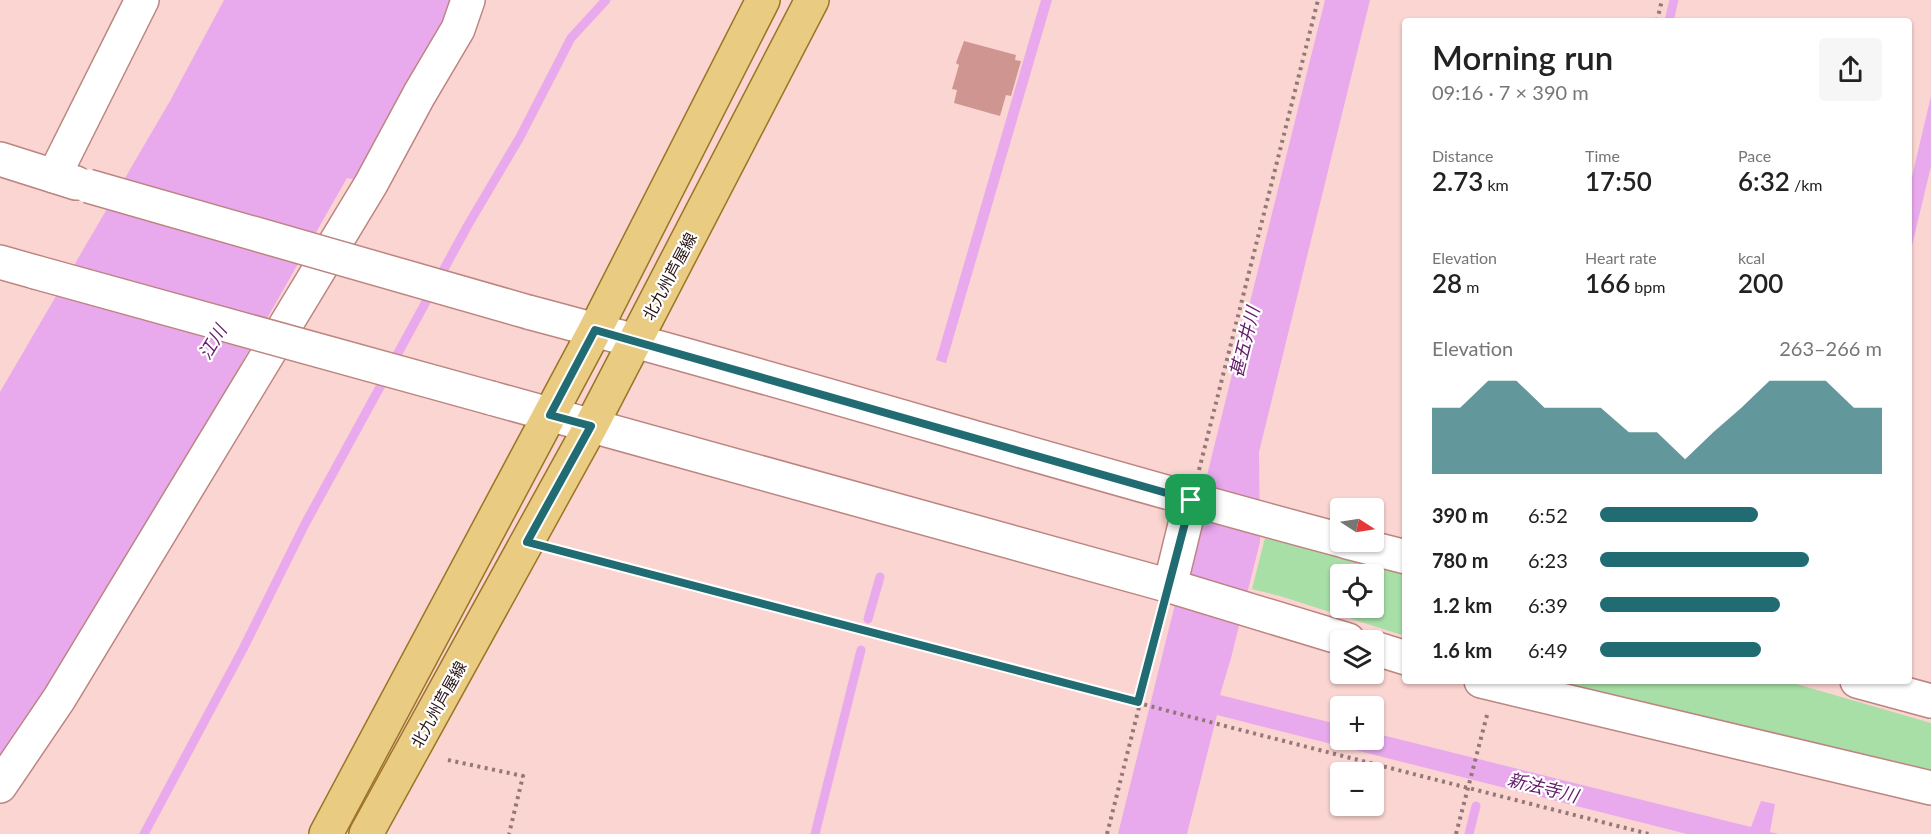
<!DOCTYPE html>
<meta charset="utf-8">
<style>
body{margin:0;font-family:Lato,"Noto Sans JP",sans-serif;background:#f6f6f6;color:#222;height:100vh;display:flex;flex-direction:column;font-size:22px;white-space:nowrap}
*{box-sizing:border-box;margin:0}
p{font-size:20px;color:#767676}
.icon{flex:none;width:33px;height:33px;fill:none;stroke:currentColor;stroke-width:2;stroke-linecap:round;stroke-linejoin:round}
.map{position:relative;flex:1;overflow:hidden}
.sheet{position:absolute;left:1402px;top:18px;width:510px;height:666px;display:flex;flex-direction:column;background:#fff;border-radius:6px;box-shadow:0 2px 4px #0004}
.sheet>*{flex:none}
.needle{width:39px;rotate:102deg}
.fabs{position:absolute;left:1330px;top:498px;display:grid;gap:12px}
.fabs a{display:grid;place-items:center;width:54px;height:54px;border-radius:6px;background:#fff;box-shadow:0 2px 4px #0004;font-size:30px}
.pin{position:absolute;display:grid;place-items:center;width:51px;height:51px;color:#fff;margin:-26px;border-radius:12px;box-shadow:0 3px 9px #0006}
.round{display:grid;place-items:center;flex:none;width:63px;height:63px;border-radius:6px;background:#f6f6f6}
.head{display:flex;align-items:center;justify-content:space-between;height:102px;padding:0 30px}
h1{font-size:33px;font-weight:600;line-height:45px}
.figures{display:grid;grid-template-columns:repeat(3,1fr);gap:9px;height:102px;padding:6px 30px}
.figures div{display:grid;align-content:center}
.figures b{font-size:26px;font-weight:600}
.figures small{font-size:16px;font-weight:400}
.figures p{font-size:16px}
.chart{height:168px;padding:12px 30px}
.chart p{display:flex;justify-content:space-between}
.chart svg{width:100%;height:108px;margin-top:6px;fill:#216c73;opacity:.7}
ul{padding:0 30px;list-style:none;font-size:20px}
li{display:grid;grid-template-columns:96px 72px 1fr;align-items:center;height:45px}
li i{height:15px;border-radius:8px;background:#216c73}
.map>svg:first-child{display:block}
.green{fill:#a7dfa7;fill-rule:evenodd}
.water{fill:#e9a9ed}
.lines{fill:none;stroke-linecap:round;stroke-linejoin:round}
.stream{stroke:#e9a9ed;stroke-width:9}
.building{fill:#cf9590}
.minor-casing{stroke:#bd8580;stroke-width:36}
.major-casing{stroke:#9c7425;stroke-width:36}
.path{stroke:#957875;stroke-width:4;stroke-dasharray:3 4.5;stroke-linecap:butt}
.minor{stroke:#fff;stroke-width:33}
.major{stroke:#e9cb82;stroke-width:33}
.minor-bridge-casing{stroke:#bd8580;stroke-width:36;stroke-linecap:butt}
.minor-bridge{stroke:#fff;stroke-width:33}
.route-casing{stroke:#fff;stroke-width:12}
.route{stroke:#216c73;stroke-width:8}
.labels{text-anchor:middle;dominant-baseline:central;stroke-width:4.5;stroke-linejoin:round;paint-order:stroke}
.street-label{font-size:16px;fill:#281312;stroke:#fff}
.water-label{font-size:18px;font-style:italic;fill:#651b6c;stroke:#fff}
</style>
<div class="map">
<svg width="1931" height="834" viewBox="0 0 1931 834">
<rect width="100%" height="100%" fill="#fad5d1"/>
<!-- green -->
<g class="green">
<path d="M1265 538 1405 575V636L1280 596 1252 589ZM1341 574H1374V608H1341Z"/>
<polygon points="1543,681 1786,681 1931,723 1931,772"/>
</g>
<!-- water -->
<g class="water">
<polygon points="224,0 452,0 448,31 361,181 347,178 221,399 230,406 0,766 0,392 170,101"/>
<polygon points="1041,0 1052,0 946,363 936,360"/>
<polygon points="1325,0 1370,0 1259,452 1260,542 1231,658 1220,695 1341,725 1341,740 1374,740 1374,733 1751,827 1761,801 1775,804 1770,832 1779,834 1687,834 1217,715 1187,834 1118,834"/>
<polygon points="1931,96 1931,166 1910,254 1910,185"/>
</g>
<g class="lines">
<!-- stream -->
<g class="stream">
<polyline points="1669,21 1674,0"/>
<polyline points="392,364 468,225 520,137 571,38 606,0"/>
<polyline points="868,619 880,577"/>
<polyline points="144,834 243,649 305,524 386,376"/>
<polyline points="815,834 861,650"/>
<polyline points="1469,834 1476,806"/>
</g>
</g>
<!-- building -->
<polygon class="building" points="964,41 1016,55 1015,60 1021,61 1011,96 1006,95 1000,116 954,103 957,90 952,89 959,65 956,63"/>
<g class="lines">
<!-- minor casing -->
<g class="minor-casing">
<g id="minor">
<polyline points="0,159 76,183"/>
<polyline points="54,176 142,0"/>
<polyline points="0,262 35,272"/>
<path d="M528 312C800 384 1069 468 1341 540"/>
<polyline points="491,398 1170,586 1348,640"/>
<polyline points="1347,542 1406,557"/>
<polyline points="1170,586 1191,500"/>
<polyline points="1374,648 1406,658"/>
<polyline points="1481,681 1931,788"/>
<polyline points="1857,681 1931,701"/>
<polyline points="0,786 59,699 371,184 419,95 458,29 468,0"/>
</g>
</g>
<!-- major casing -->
<g class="major-casing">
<g id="major">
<polyline points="326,834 595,330 763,0"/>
<polyline points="366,834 591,426 812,0"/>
</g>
</g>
<!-- path -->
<g class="path">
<polyline points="1657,21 1662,0"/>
<polyline points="1199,470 1318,0"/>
<polyline points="557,549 1229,727 1649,834"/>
<polyline points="448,760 523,776 509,834"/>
<polyline points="1107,834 1162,616"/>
<polyline points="1456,834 1487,715"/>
</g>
<!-- minor -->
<use href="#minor" class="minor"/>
<!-- major -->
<use href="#major" class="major"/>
<!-- minor-bridge casing -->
<g class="minor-bridge-casing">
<g id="minor-bridge">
<polyline points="88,186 528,312"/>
<polyline points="35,272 491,398"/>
</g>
</g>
<!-- minor-bridge -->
<use href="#minor-bridge" class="minor-bridge"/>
</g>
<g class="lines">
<!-- route casing -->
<g class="route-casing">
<polygon id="route" points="595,330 1191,500 1138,702 527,542 591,426 550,415"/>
</g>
<!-- route -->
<use href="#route" class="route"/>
</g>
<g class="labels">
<!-- street labels -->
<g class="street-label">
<text transform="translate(669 276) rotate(-62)">北九州芦屋線</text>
<text transform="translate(438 704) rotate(-61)">北九州芦屋線</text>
</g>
<!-- water labels -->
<g class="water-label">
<text transform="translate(212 342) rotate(-59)">江川</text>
<text transform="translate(1244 342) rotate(-76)">甚五井川</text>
<text transform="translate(1543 787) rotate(14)">新法寺川</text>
</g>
</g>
</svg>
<div class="fabs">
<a><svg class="needle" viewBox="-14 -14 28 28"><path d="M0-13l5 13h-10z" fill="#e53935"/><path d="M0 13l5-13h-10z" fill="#767676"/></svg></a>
<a><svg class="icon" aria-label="locate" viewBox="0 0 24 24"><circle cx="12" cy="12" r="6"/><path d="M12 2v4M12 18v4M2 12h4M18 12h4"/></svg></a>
<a><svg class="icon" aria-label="layers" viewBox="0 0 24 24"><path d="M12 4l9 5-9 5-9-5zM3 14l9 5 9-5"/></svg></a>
<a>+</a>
<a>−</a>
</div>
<div class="pin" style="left:1191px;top:500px;background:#1e9e55"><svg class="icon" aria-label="arrive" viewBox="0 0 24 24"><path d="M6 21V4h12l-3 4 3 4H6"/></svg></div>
<section class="sheet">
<div class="head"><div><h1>Morning run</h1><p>09:16 · 7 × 390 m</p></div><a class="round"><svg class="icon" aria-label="share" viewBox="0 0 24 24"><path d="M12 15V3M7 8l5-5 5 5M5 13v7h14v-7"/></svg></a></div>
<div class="figures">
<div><p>Distance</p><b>2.73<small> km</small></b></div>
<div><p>Time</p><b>17:50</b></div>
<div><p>Pace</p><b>6:32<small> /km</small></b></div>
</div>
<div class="figures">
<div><p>Elevation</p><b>28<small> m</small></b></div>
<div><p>Heart rate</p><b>166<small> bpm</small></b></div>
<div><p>kcal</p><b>200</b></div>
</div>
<div class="chart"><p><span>Elevation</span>263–266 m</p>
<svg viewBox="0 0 160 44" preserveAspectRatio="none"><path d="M0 44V17L10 17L20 6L30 6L40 17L50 17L60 17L70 27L80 27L90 38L100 27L110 17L120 6L130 6L140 6L150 17L160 17V44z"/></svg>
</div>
<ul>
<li><b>390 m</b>6:52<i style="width:56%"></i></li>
<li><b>780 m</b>6:23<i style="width:74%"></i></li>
<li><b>1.2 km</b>6:39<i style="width:64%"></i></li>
<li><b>1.6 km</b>6:49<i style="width:57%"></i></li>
</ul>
</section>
</div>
